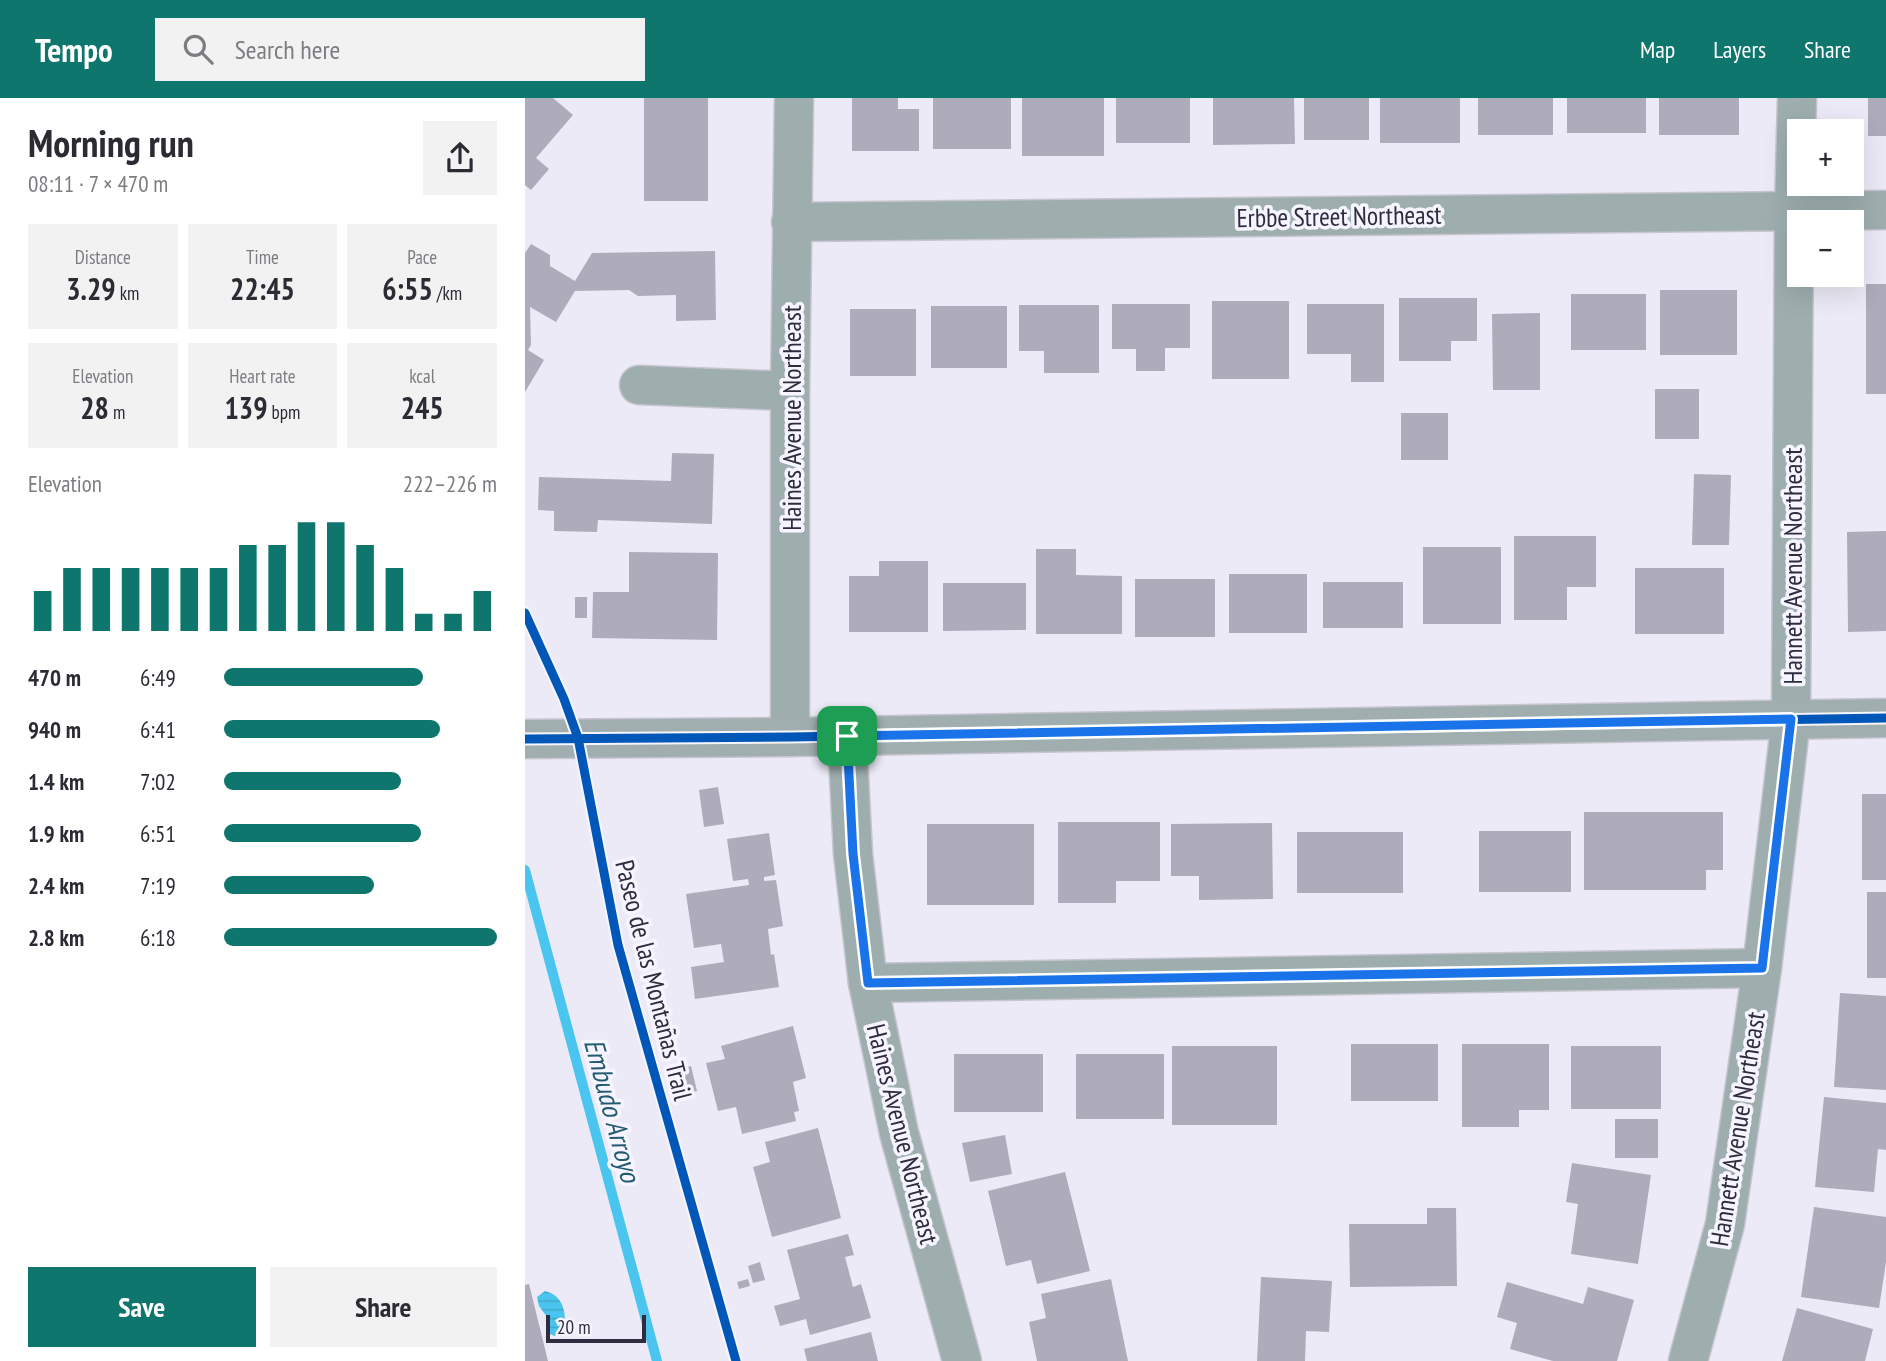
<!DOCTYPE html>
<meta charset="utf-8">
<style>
body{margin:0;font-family:"PT Sans Narrow",sans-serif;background:#f2f2f3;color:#2b2b33;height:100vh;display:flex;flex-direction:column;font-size:26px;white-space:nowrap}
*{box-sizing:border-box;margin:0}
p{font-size:23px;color:#7c7c81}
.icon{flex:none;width:38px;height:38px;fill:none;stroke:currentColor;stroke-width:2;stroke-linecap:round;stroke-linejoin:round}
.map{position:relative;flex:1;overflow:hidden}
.drawer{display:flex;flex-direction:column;background:#fff;width:525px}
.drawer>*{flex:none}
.controls{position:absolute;left:1262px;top:21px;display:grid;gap:14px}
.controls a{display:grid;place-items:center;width:77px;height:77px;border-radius:0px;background:#fff;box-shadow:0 7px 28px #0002;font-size:35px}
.scale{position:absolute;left:21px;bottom:18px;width:100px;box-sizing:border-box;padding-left:7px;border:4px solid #2e2c3e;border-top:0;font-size:19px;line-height:24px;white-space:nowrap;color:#2e2c3e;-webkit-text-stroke:5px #f6f5ff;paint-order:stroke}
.pin{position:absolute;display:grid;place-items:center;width:60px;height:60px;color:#fff;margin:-30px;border-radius:14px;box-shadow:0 4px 10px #0006}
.round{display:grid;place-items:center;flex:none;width:74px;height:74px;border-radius:0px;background:#f2f2f3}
.head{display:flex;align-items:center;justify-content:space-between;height:119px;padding:0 28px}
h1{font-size:38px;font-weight:800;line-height:52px}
.stats{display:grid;grid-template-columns:repeat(3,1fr);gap:10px;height:119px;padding:7px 28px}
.stats div{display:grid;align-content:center;border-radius:0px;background:#f2f2f3;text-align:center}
.stats b{font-size:30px;font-weight:800}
.stats small{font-size:19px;font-weight:400}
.stats p{font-size:19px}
.chart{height:196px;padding:14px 28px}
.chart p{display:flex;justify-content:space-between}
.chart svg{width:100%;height:126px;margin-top:7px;stroke:#0f766e;stroke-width:6}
.button{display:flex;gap:14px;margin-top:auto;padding:14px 28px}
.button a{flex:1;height:80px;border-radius:0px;background:#0f766e;color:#fff;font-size:28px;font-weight:800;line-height:80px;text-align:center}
.button a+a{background:#f2f2f3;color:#2b2b33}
ul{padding:0 28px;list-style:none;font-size:23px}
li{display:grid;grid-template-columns:112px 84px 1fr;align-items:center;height:52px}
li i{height:18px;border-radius:9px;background:#0f766e}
header{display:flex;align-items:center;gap:42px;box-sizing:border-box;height:98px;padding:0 35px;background:#0f766e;color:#fff}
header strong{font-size:33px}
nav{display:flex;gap:38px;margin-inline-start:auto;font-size:24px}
.search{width:490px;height:63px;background:#f2f2f3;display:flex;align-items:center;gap:18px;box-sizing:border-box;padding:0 24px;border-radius:0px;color:#7c7c81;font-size:26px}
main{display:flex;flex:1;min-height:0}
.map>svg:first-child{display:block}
.water{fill:url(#water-rules)}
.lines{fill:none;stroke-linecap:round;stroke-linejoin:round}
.stream{stroke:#4ac5ef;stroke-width:10}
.building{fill:#aeacbb}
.street-casing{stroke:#c7c5d0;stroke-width:41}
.secondary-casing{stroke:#c7c5d0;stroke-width:41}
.street{stroke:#9eaeae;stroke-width:38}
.secondary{stroke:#a1aeb0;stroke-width:38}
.cycleway-casing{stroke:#f6f5ff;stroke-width:13}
.cycleway{stroke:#0057b8;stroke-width:9}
.route-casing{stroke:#fff;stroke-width:14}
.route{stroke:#1a73e8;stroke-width:9}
.labels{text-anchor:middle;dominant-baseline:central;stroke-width:7;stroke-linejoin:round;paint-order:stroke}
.street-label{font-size:26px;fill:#2e2c3e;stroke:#f6f5ff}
.water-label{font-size:28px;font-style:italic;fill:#225a71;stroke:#f6f5ff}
</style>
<header>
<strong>Tempo</strong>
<div class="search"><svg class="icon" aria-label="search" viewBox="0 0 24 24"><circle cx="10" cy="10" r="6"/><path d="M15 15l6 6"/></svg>Search here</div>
<nav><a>Map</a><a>Layers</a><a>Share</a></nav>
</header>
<main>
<section class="drawer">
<div class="head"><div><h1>Morning run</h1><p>08:11 · 7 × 470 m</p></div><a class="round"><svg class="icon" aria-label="share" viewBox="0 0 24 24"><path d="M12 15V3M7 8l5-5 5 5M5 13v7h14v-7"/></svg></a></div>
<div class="stats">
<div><p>Distance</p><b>3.29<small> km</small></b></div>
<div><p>Time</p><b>22:45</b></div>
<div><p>Pace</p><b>6:55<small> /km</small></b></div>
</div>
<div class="stats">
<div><p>Elevation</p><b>28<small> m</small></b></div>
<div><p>Heart rate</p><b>139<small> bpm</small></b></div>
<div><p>kcal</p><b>245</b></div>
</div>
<div class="chart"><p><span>Elevation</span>222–226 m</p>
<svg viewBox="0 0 160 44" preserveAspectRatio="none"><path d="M5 44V30M15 44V22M25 44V22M35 44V22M45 44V22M55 44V22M65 44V22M75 44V14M85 44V14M95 44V6M105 44V6M115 44V14M125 44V22M135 44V38M145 44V38M155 44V30"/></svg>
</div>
<ul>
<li><b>470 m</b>6:49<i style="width:73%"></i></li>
<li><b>940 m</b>6:41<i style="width:79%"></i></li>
<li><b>1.4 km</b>7:02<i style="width:65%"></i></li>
<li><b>1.9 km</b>6:51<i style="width:72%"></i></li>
<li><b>2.4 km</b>7:19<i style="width:55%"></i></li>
<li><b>2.8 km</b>6:18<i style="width:100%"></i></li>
</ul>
<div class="button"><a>Save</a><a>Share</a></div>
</section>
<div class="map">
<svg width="1361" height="1263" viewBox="0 0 1361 1263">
<defs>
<pattern id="water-rules" width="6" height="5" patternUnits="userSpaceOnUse" patternTransform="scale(1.75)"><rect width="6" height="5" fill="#4ac5ef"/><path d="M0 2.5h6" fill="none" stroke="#41a9ce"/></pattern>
</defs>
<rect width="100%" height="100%" fill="#eceaf6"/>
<!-- water -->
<path class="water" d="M20 1193C37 1197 42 1213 39 1229L30 1238 22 1235V1219L14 1208 12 1199Z"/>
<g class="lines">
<!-- stream -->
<polyline class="stream" points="0,772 132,1263"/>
</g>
<!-- building -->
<g class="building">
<polygon points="0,0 28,0 48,17 11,60 24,71 6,92 0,87"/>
<rect x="119" y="0" width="64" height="103"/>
<polygon points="327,0 373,0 373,11 394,11 394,53 327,53"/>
<rect x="408" y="0" width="78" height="51"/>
<rect x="497" y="0" width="82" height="58"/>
<rect x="591" y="0" width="74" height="45"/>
<polygon points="688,0 769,0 770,46 688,47"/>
<rect x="779" y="0" width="65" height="42"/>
<rect x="855" y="0" width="80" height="45"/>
<rect x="953" y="0" width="75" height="37"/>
<rect x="1042" y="0" width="79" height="35"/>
<rect x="1134" y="0" width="80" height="37"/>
<rect x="1343" y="0" width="18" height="38"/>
<polygon points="6,146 25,157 25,168 50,183 67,155 190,153 191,222 151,223 151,197 113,198 104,192 50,193 31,224 5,209 6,247 3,252 19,262 0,294 0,155"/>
<rect x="1341" y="186" width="20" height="110"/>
<rect x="1135" y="192" width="77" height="65"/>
<rect x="1046" y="196" width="75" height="56"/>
<polygon points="874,200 952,200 952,243 926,243 926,263 874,263"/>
<rect x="687" y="203" width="77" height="78"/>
<polygon points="587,206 665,206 665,250 640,250 640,273 611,273 611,251 587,251"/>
<polygon points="782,206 859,206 859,284 826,284 826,256 782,256"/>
<polygon points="494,207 574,207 574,275 519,275 519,253 494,253"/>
<rect x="406" y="208" width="76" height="62"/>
<rect x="325" y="211" width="66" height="67"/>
<polygon points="1015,215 1015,292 968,292 967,216"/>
<rect x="1130" y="291" width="44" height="50"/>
<rect x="876" y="315" width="47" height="47"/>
<polygon points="147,355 189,356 187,426 73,422 72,434 29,433 29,413 13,412 14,379 146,383"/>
<polygon points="1169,376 1206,377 1204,447 1167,447"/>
<polygon points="1361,433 1361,533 1323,534 1322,434"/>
<polygon points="989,438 1071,438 1071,489 1042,489 1042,522 989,522"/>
<rect x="898" y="449" width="78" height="77"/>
<polygon points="511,451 551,451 551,477 597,478 597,536 511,536"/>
<polygon points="104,454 193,455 192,542 67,540 68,494 104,494"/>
<polygon points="354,463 403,463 403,534 324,534 324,478 354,478"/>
<rect x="1110" y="470" width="89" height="66"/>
<rect x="704" y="476" width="78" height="59"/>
<rect x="610" y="481" width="80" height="58"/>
<rect x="798" y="484" width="80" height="46"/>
<polygon points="418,485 501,485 501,532 418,533"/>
<rect x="50" y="499" width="12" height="21"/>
<polygon points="193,689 199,726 179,729 174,692"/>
<rect x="1337" y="696" width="24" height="86"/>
<polygon points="1059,714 1198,714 1198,772 1181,772 1181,792 1059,792"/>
<polygon points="533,724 635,724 635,783 591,783 591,805 533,805"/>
<polygon points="747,725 748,801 674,802 674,778 646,778 646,726"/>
<rect x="402" y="726" width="107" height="81"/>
<rect x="954" y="733" width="92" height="61"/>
<rect x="772" y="734" width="106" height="61"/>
<polygon points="244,735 250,777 239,779 239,783 251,782 258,828 243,831 246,857 249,856 254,889 170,901 166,869 199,864 196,846 169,850 161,796 224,787 223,781 208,783 202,741"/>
<rect x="1342" y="794" width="19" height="86"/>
<polygon points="1315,895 1361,898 1361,992 1309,989"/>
<polygon points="268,928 281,980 268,984 274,1013 269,1014 271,1023 217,1036 211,1009 193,1013 181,965 200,961 196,948"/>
<rect x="826" y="946" width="87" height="57"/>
<polygon points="937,946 1024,946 1024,1012 994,1012 994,1029 937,1029"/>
<rect x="647" y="948" width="105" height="79"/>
<rect x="1046" y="948" width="90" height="63"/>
<rect x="429" y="956" width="89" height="58"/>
<rect x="551" y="956" width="88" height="65"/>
<polygon points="166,968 172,993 157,997 151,972"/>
<polygon points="1299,999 1361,1005 1361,1052 1353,1051 1349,1094 1290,1089"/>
<rect x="1090" y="1021" width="43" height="39"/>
<polygon points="293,1030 316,1120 247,1139 228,1069 245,1064 240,1044"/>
<polygon points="480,1037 487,1076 445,1084 437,1045"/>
<polygon points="1047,1065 1126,1077 1113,1166 1046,1156 1053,1106 1041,1104"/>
<polygon points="540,1074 565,1173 512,1186 506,1162 481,1168 463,1093"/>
<polygon points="1289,1109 1361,1119 1361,1164 1354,1210 1276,1199"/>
<polygon points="902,1110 931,1110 932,1188 825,1189 824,1126 902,1126"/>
<polygon points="323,1136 329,1157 320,1159 328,1189 336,1186 346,1220 285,1237 281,1221 255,1228 249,1208 275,1201 262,1152"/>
<polygon points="235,1164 240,1182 228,1185 223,1168"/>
<polygon points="736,1179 807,1183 804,1234 781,1233 780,1263 732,1263"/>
<polygon points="223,1181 225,1188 214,1191 212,1184"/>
<polygon points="586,1181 603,1263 512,1263 504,1224 521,1220 516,1196"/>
<polygon points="982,1184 1058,1206 1063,1189 1109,1202 1092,1263 1028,1263 985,1251 992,1225 972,1219"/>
<polygon points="4,1186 23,1263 0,1263 0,1187"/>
<polygon points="1272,1210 1348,1231 1340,1263 1257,1263"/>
<polygon points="346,1234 353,1263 282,1263 279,1251"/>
</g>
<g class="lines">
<!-- street casing -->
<g class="street-casing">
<g id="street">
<polyline points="266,124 1361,112"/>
<polyline points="114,287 265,293"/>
<polyline points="322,638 328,756 343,885 374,1035 437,1263"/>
<polyline points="265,639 265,293 269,0"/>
<polyline points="343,885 1237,870"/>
<polyline points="1163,1263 1200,1126 1237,870 1266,621 1269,114 1272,0"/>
</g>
</g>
<!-- secondary casing -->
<g class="secondary-casing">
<polyline id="secondary" points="0,641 265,639 1361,620"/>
</g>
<!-- street -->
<use href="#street" class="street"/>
<!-- secondary -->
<use href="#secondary" class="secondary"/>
<!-- cycleway casing -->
<g class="cycleway-casing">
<g id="cycleway">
<polyline points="0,515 39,601 53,640 93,847 211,1263"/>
<polyline points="0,641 265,639 1361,620"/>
</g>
</g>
<!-- cycleway -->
<use href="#cycleway" class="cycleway"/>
</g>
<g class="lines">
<!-- route casing -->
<g class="route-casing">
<polygon id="route" points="1266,621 1237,870 343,885 328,756 322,638"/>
</g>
<!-- route -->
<use href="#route" class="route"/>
</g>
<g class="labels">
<!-- street labels -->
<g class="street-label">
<text transform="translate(814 118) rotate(-1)">Erbbe Street Northeast</text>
<text transform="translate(266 320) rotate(-90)">Haines Avenue Northeast</text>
<text transform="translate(1267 468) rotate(-90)">Hannett Avenue Northeast</text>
<text transform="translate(129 882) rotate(76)">Paseo de las Montañas Trail</text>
<text transform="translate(1212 1031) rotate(-81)">Hannett Avenue Northeast</text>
<text transform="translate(378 1036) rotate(76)">Haines Avenue Northeast</text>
</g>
<!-- water labels -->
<g class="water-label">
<text transform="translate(88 1012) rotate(75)">Embudo Arroyo</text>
</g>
</g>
</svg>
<div class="controls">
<a>+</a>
<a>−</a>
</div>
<div class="scale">20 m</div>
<div class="pin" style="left:322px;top:638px;background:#1e9e55"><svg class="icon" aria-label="arrive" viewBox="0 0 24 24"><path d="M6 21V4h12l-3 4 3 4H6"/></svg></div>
</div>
</main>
